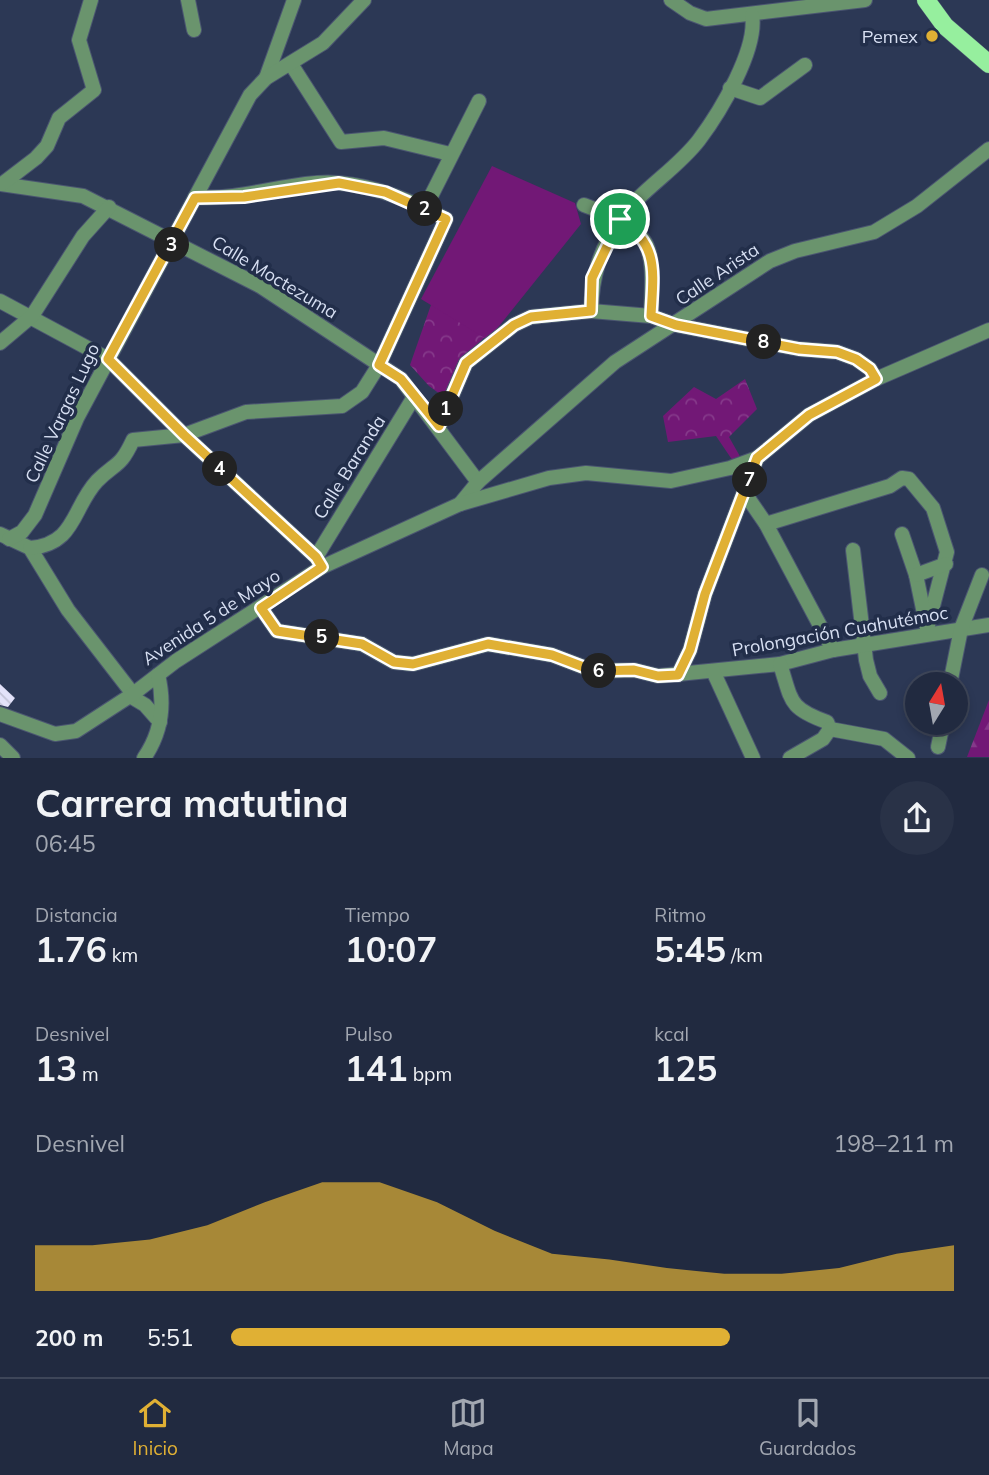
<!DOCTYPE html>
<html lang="es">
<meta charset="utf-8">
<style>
body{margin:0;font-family:Mulish,sans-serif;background:#293247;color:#f1f3f6;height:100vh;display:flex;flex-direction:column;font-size:26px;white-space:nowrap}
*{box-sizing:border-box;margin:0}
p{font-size:23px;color:#a2a7b1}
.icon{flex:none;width:38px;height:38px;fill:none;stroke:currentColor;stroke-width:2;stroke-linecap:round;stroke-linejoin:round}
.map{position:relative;height:758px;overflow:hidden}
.panel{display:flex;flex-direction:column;background:#212a40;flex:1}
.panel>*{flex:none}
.needle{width:46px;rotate:11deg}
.tools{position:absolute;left:905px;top:672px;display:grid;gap:14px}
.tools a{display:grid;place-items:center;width:63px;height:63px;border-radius:50%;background:#212a40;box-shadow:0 4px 10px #0003,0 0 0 2px #3e4659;font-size:35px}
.pin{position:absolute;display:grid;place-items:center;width:60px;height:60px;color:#fff;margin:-30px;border:4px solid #fff;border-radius:50%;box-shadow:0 2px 7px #0007}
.km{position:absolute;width:35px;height:35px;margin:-18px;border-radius:50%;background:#222;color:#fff;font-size:19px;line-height:35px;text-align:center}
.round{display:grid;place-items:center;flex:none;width:74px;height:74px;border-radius:37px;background:#293247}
.headline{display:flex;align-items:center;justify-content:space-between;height:119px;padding:0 35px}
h1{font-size:38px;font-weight:700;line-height:52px}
.figures{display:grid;grid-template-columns:repeat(3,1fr);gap:10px;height:119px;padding:7px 35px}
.figures div{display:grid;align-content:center}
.figures b{font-size:35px;font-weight:700}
.figures small{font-size:19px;font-weight:400}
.figures p{font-size:19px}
.chart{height:196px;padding:14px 35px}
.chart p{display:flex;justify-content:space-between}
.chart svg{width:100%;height:126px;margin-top:7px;fill:#e0b034;opacity:.7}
ul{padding:0 35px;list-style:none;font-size:23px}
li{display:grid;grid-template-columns:112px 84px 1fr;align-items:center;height:52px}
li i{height:18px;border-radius:9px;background:#e0b034}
.tabs{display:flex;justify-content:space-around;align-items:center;height:98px;border-top:2px solid #3e4659;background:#212a40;font-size:19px;color:#a2a7b1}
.tabs a{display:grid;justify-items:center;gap:4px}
.tabs .current{color:#e0b034}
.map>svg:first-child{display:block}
.forest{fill:url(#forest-firs)}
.park{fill:url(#park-crowns)}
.pitch{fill:#721876}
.building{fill:url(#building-back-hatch)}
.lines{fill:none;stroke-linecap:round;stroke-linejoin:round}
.minor-casing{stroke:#4b5671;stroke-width:16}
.major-casing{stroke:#4b5671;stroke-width:19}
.minor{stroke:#6a946d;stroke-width:14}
.major{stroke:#96ef9e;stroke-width:18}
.route-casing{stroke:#fff;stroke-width:14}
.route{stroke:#e0b034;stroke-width:9}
.poi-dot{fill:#e0b034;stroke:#222e4a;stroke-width:2.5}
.labels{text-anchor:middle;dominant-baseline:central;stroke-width:7;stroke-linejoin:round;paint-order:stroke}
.poi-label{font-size:18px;fill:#d7dff2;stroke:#222e4a;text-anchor:end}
.street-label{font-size:18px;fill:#d7dff2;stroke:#222e4a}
</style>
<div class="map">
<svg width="989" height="758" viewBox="0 0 989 758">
<defs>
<pattern id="forest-firs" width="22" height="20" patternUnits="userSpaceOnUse" patternTransform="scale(1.75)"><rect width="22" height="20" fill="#721876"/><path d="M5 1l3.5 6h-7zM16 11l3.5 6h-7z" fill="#85398a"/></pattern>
<pattern id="park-crowns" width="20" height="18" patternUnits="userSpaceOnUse" patternTransform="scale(1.75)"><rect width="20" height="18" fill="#721876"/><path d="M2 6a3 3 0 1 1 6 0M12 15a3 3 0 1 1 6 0" fill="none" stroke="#85398a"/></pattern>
<pattern id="building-back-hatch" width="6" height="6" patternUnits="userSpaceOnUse" patternTransform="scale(1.75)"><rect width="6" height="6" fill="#e3e2fa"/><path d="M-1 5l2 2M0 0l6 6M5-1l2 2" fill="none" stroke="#c2c2d7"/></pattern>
</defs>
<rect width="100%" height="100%" fill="#2c3855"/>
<!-- forest -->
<polygon class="forest" points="989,700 989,757 967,757"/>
<!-- park -->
<g class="park">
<polygon points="432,302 487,335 460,360 444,397 429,386 410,365"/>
<polygon points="745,379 757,409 729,437 742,460 735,464 716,436 668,442 663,416 694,387 716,399"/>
</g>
<!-- pitch -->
<polygon class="pitch" points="492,166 575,203 581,224 488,340 421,299"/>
<!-- building -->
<polygon class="building" points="0,684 15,698 8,707 0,705"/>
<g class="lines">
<!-- minor casing -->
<g class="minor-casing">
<g id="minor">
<polyline points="188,0 194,30"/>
<polyline points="671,0 690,13 706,19 865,0"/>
<polyline points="291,64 341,142 384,138 450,154"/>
<polyline points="266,78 294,0"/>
<polyline points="730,88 760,98 805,65"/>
<polyline points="0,184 83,196 260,286 401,379 478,482"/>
<polyline points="2,184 36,158 47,146 59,118 94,90 79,40 91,0"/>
<path d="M584 205C655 232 654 242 651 316"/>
<polyline points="425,208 479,101"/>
<polyline points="0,301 108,359 184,435 316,557 322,567"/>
<path d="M591 311C592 276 600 250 619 221 640 190 676 170 699 140 720 112 758 49 752 15"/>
<polyline points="0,343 32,316 83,236 109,207"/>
<polyline points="439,426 466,363 514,325 531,317 591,311 651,316 676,325 799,349 837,352 856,359 870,369 876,379"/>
<polyline points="746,495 766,524 833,650"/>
<polyline points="460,504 478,482 615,362 770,261 795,251 874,232 917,206 989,149"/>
<polyline points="766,524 890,486 902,478 909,479 933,508 947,552 927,629"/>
<polyline points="0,534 30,548 68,610 133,694"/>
<polyline points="902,534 916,575 927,628"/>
<polyline points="9,539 22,532 35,515 77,418 250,95 266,78 323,43 364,0"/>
<path d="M30 548C76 544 72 508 97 481 116 462 120 468 133 440L184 435 246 412 342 406 362 392 379 365 446 219C413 202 377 186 339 183 295 179 245 201 195 197"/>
<polyline points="853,550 866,660 870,676 880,693"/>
<polyline points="316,557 414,397"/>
<polyline points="916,575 946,564"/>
<polyline points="261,608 277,631 362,644 394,662 413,664 488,644 552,655 594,671 634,670 658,676 780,664 833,650 989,625"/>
<path d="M780 664C792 701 788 708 827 722L830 729 884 739 908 758"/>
<polyline points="713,671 753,758"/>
<polyline points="678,675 690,650 705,594 757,458"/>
<polyline points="950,684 961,629 982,575"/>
<polyline points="130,696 145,705 160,722"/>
<polyline points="0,714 55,734 76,731 133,694 176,661 322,567 460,504 549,478 586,473 671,481 730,468 757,458 809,415 876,379 989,330"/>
<polyline points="0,745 13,758"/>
<polyline points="938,747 943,723"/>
<path d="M144 758C162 732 165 704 158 675"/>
<polyline points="790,758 823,739 830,729"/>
</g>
</g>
<!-- major casing -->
<g class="major-casing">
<polyline id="major" points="926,0 945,26 989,64"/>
</g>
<!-- minor -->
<use href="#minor" class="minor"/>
<!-- major -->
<use href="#major" class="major"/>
</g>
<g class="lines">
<!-- route casing -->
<g class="route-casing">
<path id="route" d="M339 183 385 192 446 219 379 365 401 379 439 426 466 363 514 325 531 317 591 311 592 278 620 219C660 245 653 273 651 316L676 325 799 349 837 352 856 359 870 369 876 379 809 415 757 458 705 594 690 650 678 675 658 676 634 670 594 671 552 655 488 644 413 664 394 662 362 644 277 631 261 608 322 567 316 557 184 435 108 359 195 198 244 197Z"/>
</g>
<!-- route -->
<use href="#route" class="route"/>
</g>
<!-- markers -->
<circle class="poi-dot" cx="932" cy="36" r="7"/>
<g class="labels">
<!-- poi labels -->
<g class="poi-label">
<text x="918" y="36">Pemex</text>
</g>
<!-- street labels -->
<g class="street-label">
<text transform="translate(717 274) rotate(-34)">Calle Arista</text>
<text transform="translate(275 277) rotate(31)">Calle Moctezuma</text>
<text transform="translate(62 413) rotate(-65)">Calle Vargas Lugo</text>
<text transform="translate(349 467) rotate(-58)">Calle Baranda</text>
<text transform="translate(211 617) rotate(-33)">Avenida 5 de Mayo</text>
<text transform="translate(840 631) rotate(-10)">Prolongación Cuahutémoc</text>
</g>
</g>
</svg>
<div class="tools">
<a><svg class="needle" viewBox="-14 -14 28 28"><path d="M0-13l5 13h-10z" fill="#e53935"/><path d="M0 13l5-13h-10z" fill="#a2a7b1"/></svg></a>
</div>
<div class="pin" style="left:620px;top:219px;background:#1e9e55"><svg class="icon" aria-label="arrive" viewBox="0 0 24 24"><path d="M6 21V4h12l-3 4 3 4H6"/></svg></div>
<b class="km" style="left:446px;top:409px">1</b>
<b class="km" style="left:425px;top:209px">2</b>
<b class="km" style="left:172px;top:245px">3</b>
<b class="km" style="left:220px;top:469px">4</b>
<b class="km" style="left:322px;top:637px">5</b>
<b class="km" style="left:599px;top:671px">6</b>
<b class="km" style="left:750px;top:480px">7</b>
<b class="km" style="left:764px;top:342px">8</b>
</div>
<section class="panel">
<div class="headline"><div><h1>Carrera matutina</h1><p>06:45</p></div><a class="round"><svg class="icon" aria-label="share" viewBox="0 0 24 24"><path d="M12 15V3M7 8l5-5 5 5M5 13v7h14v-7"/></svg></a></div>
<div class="figures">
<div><p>Distancia</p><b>1.76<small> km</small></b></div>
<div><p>Tiempo</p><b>10:07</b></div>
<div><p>Ritmo</p><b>5:45<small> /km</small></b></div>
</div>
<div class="figures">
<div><p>Desnivel</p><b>13<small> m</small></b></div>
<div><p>Pulso</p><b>141<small> bpm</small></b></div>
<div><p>kcal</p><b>125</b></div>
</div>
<div class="chart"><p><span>Desnivel</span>198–211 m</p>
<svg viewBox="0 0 160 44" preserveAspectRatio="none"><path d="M0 44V28L10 28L20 26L30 21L40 13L50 6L60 6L70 13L80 23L90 31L100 33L110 36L120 38L130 38L140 36L150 31L160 28V44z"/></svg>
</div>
<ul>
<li><b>200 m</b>5:51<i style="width:69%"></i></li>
</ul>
</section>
<nav class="tabs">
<a class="current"><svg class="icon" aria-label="home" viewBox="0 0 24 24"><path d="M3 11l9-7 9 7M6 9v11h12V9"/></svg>Inicio</a>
<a><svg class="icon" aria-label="map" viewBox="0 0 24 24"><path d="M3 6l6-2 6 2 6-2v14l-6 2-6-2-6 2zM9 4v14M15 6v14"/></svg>Mapa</a>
<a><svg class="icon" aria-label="saved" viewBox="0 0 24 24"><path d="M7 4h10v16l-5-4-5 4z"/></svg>Guardados</a>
</nav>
